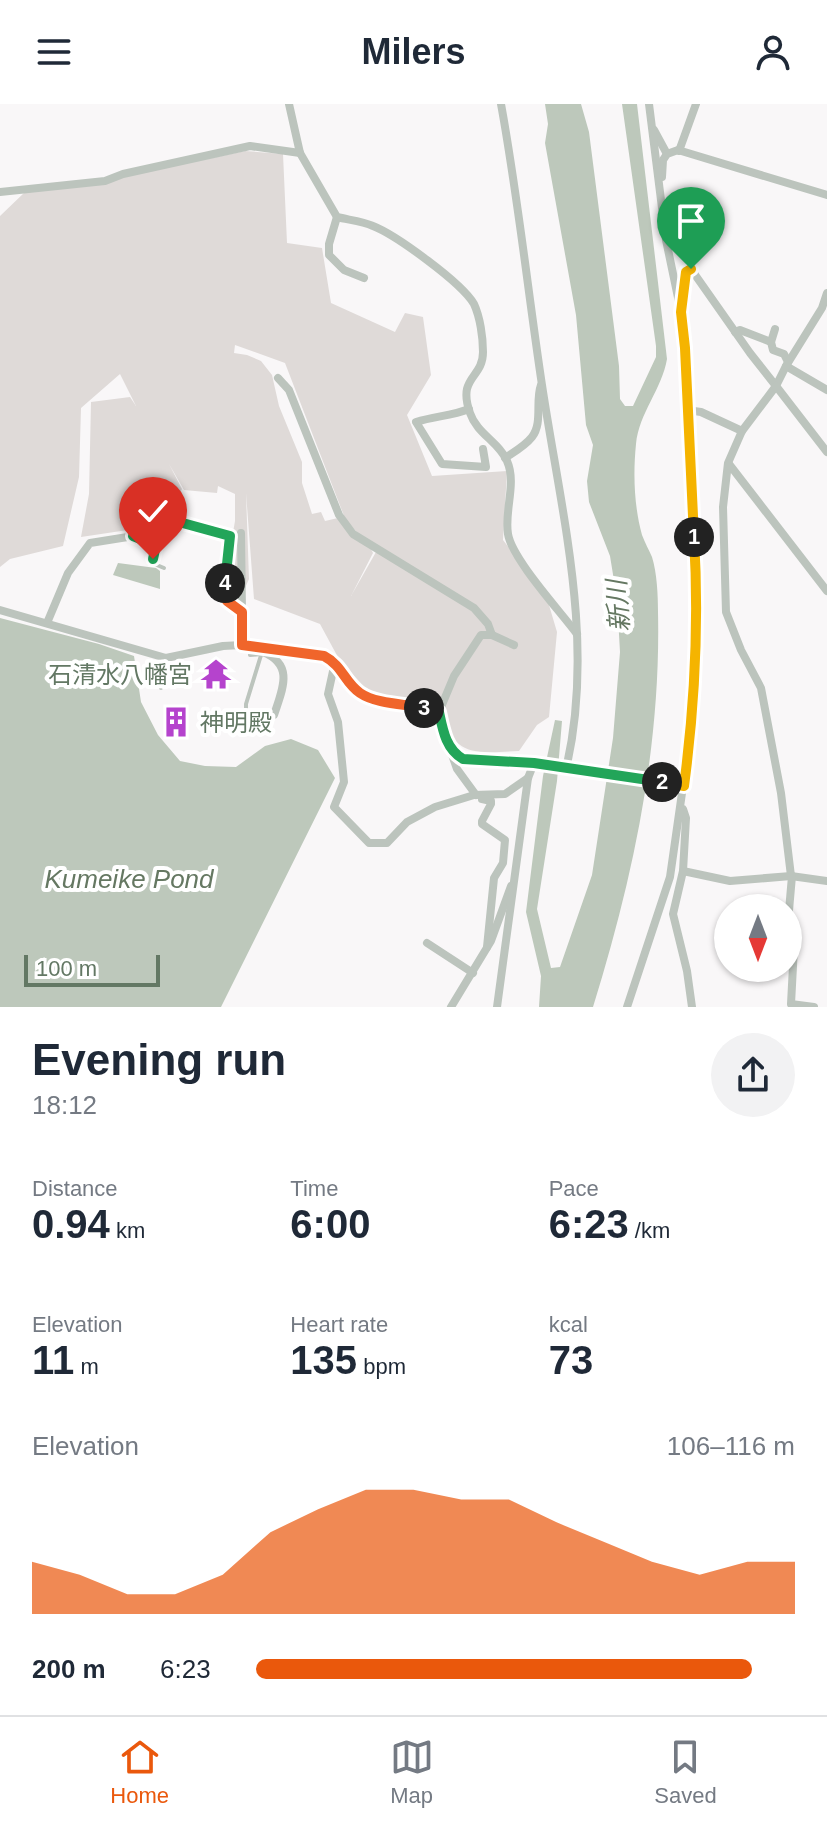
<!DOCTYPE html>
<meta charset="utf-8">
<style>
body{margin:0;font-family:Arial,"Noto Sans JP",sans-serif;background:#f2f2f3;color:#1f2937;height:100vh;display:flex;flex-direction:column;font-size:30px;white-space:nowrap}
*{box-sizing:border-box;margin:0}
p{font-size:26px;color:#747a83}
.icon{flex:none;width:44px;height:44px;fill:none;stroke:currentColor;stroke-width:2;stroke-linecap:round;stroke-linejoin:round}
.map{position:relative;height:903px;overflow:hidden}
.sheet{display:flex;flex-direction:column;background:#fff;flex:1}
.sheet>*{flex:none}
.needle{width:52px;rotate:180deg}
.controls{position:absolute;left:714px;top:790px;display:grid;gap:16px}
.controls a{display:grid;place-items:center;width:88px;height:88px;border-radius:50%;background:#fff;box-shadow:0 2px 6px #0004;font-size:40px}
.scale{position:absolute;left:24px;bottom:20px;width:136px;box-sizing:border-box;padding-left:8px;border:4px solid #637864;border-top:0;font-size:22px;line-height:28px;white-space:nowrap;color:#637864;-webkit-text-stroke:6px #fff;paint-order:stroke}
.pin{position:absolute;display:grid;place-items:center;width:68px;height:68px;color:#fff;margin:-82px -34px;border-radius:50% 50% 50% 0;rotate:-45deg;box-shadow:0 0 8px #0007}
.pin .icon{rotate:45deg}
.km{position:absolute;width:40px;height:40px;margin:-20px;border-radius:50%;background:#222;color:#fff;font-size:22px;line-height:40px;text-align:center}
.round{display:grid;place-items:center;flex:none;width:84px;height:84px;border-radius:42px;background:#f2f2f3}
.summary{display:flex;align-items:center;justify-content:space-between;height:136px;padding:0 32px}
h1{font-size:44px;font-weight:700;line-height:60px}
.stats{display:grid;grid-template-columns:repeat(3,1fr);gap:12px;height:136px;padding:8px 32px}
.stats div{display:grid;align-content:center}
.stats b{font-size:40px;font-weight:700}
.stats small{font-size:22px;font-weight:400}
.stats p{font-size:22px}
.chart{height:224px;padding:16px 32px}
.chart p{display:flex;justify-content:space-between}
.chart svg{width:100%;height:144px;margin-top:8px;fill:#ea580c;opacity:.7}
ul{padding:0 32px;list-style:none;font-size:26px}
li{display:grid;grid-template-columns:128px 96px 1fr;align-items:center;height:60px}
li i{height:20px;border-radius:10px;background:#ea580c}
header{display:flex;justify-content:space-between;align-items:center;height:104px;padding:0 32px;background:#fff;font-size:36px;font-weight:700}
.tab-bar{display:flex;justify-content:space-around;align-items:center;height:112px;border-top:2px solid #e0e1e3;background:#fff;font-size:22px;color:#747a83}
.tab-bar a{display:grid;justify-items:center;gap:4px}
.tab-bar .on{color:#ea580c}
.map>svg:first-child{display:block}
.green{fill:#dfdad8;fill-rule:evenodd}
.water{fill:#bdc8bb}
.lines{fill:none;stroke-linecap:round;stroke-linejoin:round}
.lane{stroke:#bcc4bd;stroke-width:4}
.street{stroke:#bcc4bd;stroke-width:8}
.split-1-casing{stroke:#fff;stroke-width:16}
.split-2-casing{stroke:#fff;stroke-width:16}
.split-3-casing{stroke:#fff;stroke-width:16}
.split-4-casing{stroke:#fff;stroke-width:16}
.split-5-casing{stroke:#fff;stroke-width:16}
.split-1{stroke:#f5b400;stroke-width:10}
.split-2{stroke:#f5b400;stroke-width:10}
.split-3{stroke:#22a559;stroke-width:10}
.split-4{stroke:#f0652b;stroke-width:10}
.split-5{stroke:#22a559;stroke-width:10}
.labels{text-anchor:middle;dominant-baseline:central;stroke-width:8;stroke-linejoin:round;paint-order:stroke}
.poi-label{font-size:24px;fill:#637864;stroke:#fff;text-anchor:end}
.water-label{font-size:26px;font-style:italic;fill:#657862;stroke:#fff}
</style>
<header><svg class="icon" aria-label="menu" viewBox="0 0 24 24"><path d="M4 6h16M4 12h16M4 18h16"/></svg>Milers<svg class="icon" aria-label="person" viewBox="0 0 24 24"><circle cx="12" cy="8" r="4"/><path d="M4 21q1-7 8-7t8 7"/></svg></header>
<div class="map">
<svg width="827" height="903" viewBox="0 0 827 903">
<rect width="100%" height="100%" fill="#f9f7f8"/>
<!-- green -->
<path class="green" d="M245 47 283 50 287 139 322 144 331 199 395 228 405 209 423 213 431 271 407 311 432 372 507 367 503 436 546 491 557 528 549 613 537 621 519 647C472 649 454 654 439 602L371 590 340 557 320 520 254 495 246 389 249 475 237 502 229 496 227 463 235 417V390L218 382 217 389 184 386 169 360 182 385 161 421 81 433 89 390 91 298 130 293 136 302 120 270 81 304 79 373 63 442 10 455 0 463V112L25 88 131 71ZM235 241 285 259 346 417 376 448 351 492 373 449 371 445 338 414 325 417 321 408 312 410 302 379V358L279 302 272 271 261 257 247 251 234 249Z"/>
<!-- water -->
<g class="water">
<path d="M545 0H581L589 28 619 262 620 295 625 302H633L656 253V242L622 0H637L667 255C662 285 639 309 636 340 633 370 634 402 642 431 645 439 649 446 652 453 657 469 658 491 658 508 661 644 633 774 593 903H539L541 872 526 808 543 672 555 616 562 617 557 677 537 805 551 864 560 863 592 771 613 634 620 548 617 495 610 452 589 398 587 377 593 341 586 321 576 211 545 39 548 20Z"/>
<polygon points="118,459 156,464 160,467 160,485 113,471"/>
<polygon points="0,514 99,540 134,552 141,598 158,631 180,657 205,662 236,663 265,642 291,635 318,646 335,674 221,903 0,903"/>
</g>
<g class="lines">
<!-- lane -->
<g class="lane">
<polyline points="139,434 156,441 152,459 164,464"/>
<polyline points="250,551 261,550"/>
<polyline points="161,584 162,553"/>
<polyline points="246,620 246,600 262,548"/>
</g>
<!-- street -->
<g class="street">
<path d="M289 0 300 49 337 113C349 116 362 117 373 122 396 131 462 179 474 200 480 213 483 233 483 248 483 275 457 272 470 309 477 330 499 338 507 357 517 379 504 407 508 430 512 455 560 507 577 530"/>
<path d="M501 0C518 93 528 188 542 281 561 408 596 538 566 665"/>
<polyline points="654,26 667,50"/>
<polyline points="679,47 696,0"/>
<polyline points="662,73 663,56 667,50 678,46 827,91"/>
<polyline points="0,88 105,77 123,70 250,42 300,49"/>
<polyline points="337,113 329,140 329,151 344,166 364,174"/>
<polyline points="681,202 686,168 691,165 750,249 776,282 786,262 827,286"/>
<polyline points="775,225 771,238 773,246 784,250 788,258"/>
<polyline points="735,228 740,226 771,238"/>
<polyline points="786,262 822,204 827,189"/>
<polyline points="278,274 289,286 339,411 353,430 474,504 488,520 492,531"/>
<path d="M469 305C451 312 435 312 416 318L442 360 486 363 483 345"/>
<polyline points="687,306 701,308 742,327 776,282 827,348"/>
<polyline points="742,327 728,359 723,403 726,508 741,546 761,584 781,689 791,772"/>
<path d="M505 354C514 348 525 342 532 333 543 319 535 297 541 281"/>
<polyline points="729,360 827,487"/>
<polyline points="241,429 242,508"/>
<path d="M0 506 166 554 223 542 242 541 324 552C344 562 349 584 370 594L439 608C443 627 446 645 463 655L534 659 684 682"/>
<path d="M47 519 68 469 90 439 159 428 173 419 179 418 230 432C227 454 222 476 227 497L242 508V541"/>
<path d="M263 548C295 561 282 586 274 611"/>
<polyline points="335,558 328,590 338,618 344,678 334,703 369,739 387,739 407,718 435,703 474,691 505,690 528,674"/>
<polyline points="439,608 454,572 481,531 492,531 514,541"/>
<polyline points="450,645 457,665 476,691"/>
<polyline points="482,695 491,697 491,700 482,717 482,720 505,736 503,759 494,774 487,843"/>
<polyline points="683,705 686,714 683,767 730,777 791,772 827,777"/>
<polyline points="683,767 673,810 687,867 692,903"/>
<polyline points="788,818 792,772"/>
<polyline points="788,820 794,843 791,900 814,903"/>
<polyline points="427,839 473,869"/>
<polyline points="451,903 491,837 511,782"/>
<polyline points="497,903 528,674 534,659"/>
<polyline points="627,903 670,773 690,633 696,556 697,474 685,244 681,208 666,136 649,0"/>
</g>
</g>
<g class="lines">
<!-- split-1 casing -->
<g class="split-1-casing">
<polyline id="split-1" points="691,165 686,168 681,208 685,244 694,433"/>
</g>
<!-- split-2 casing -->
<g class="split-2-casing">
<path id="split-2" d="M662 678 684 682C695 599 699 516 694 433"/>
</g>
<!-- split-3 casing -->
<g class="split-3-casing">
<path id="split-3" d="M424 604 439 608C443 627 446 645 463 655L534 659 662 678"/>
</g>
<!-- split-4 casing -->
<g class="split-4-casing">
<path id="split-4" d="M225 479 227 497 242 508V541L324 552C343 562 344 578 360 589 376 600 405 600 424 604"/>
</g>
<!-- split-5 casing -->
<g class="split-5-casing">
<polyline id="split-5" points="153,455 156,441 133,432 159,428 173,419 179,418 230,432 225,479"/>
</g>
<!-- split-1 -->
<use href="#split-1" class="split-1"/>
<!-- split-2 -->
<use href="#split-2" class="split-2"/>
<!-- split-3 -->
<use href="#split-3" class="split-3"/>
<!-- split-4 -->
<use href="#split-4" class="split-4"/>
<!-- split-5 -->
<use href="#split-5" class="split-5"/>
</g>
<!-- icons -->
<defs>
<g id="temple-bare" transform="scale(2.4)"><path d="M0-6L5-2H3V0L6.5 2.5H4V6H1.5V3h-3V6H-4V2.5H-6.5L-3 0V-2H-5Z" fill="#b543cd" stroke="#fff" stroke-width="2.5" paint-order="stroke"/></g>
<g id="building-bare" transform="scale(2.4)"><path d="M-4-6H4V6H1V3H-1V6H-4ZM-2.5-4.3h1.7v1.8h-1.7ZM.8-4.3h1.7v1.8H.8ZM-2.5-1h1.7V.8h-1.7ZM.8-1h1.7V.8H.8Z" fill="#b543cd" stroke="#fff" stroke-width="2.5" paint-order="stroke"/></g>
</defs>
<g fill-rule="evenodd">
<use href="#temple-bare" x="216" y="570"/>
<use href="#building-bare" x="176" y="618"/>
</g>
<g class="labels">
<!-- poi labels -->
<g class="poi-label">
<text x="192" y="570">石清水八幡宮</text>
<text x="200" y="618" text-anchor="start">神明殿</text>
</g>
<!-- water labels -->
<g class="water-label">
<text transform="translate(618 502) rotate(-94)">新川</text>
<text x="129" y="775">Kumeike Pond</text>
</g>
</g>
</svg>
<div class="controls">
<a><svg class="needle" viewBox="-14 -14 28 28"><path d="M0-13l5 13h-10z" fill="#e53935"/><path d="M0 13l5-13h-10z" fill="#747a83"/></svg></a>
</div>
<div class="scale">100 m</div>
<div class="pin" style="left:691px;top:165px;background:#1e9e55"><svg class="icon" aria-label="arrive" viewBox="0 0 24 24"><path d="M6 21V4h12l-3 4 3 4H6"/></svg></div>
<div class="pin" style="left:153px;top:455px;background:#d93025"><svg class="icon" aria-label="check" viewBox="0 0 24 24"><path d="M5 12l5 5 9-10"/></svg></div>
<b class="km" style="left:694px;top:433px">1</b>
<b class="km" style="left:662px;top:678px">2</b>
<b class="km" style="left:424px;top:604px">3</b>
<b class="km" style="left:225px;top:479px">4</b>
</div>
<section class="sheet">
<div class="summary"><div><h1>Evening run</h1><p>18:12</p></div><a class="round"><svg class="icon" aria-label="share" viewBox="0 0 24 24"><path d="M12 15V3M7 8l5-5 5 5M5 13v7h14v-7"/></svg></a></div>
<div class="stats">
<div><p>Distance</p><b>0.94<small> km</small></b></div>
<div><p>Time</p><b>6:00</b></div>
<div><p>Pace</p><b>6:23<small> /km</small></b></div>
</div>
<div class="stats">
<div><p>Elevation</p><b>11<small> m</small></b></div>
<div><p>Heart rate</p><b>135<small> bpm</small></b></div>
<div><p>kcal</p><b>73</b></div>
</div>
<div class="chart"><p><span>Elevation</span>106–116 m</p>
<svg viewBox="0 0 160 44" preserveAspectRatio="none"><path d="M0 44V28L10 32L20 38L30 38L40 32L50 19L60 12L70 6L80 6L90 9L100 9L110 16L120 22L130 28L140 32L150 28L160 28V44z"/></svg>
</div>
<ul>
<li><b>200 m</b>6:23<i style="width:92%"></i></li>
</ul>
</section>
<nav class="tab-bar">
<a class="on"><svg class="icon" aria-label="home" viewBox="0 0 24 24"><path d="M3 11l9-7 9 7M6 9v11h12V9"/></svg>Home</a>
<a><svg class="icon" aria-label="map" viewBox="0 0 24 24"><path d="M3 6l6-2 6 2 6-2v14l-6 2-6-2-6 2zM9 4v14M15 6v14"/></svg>Map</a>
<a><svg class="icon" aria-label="saved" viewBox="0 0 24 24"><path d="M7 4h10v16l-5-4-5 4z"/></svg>Saved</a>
</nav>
